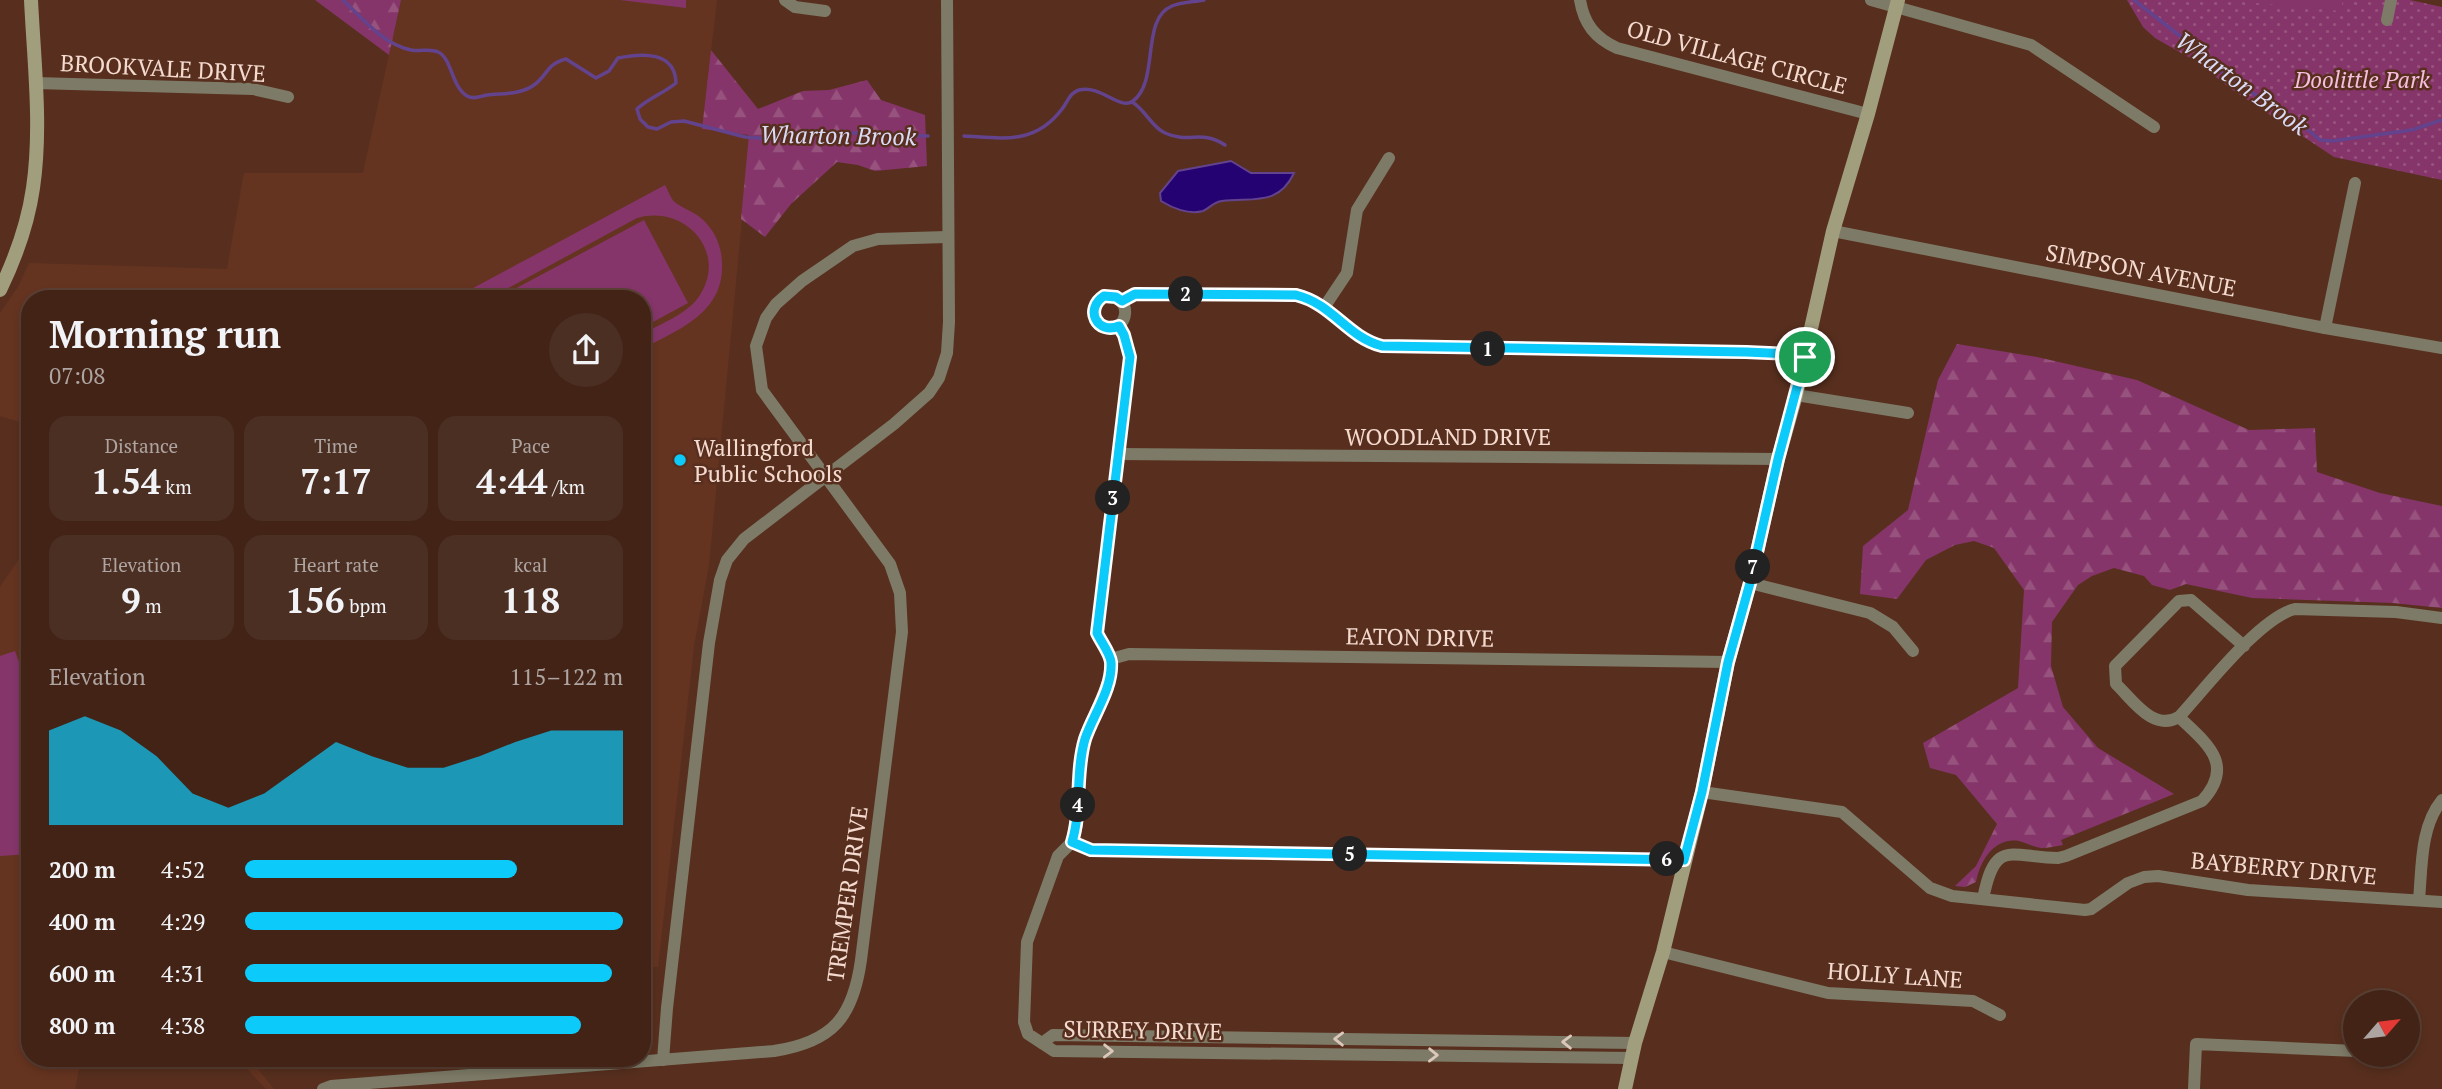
<!DOCTYPE html>
<meta charset="utf-8">
<style>
body{margin:0;font-family:"PT Serif",serif;background:#4c2f23;color:#f1f3f6;height:100vh;display:flex;flex-direction:column;font-size:26px;white-space:nowrap}
*{box-sizing:border-box;margin:0}
p{font-size:23px;color:#aea4a1}
.icon{flex:none;width:38px;height:38px;fill:none;stroke:currentColor;stroke-width:2;stroke-linecap:round;stroke-linejoin:round}
.map{position:relative;flex:1;overflow:hidden}
.drawer{position:absolute;left:21px;top:290px;width:630px;height:777px;display:flex;flex-direction:column;background:#422316;border-radius:28px;box-shadow:0 4px 10px #0003,0 0 0 2px #5a4035}
.drawer>*{flex:none}
.needle{width:46px;rotate:62deg}
.fabs{position:absolute;left:2343px;top:990px;display:grid;gap:14px}
.fabs a{display:grid;place-items:center;width:77px;height:77px;border-radius:50%;background:#422316;box-shadow:0 4px 10px #0003,0 0 0 2px #5a4035;font-size:35px}
.pin{position:absolute;display:grid;place-items:center;width:60px;height:60px;color:#fff;margin:-30px;border:4px solid #fff;border-radius:50%;box-shadow:0 2px 7px #0007}
.km{position:absolute;width:35px;height:35px;margin:-18px;border-radius:50%;background:#222;color:#fff;font-size:19px;line-height:35px;text-align:center}
.round{display:grid;place-items:center;flex:none;width:74px;height:74px;border-radius:37px;background:#4c2f23}
.overview{display:flex;align-items:center;justify-content:space-between;height:119px;padding:0 28px}
h1{font-size:38px;font-weight:700;line-height:52px}
.stats{display:grid;grid-template-columns:repeat(3,1fr);gap:10px;height:119px;padding:7px 28px}
.stats div{display:grid;align-content:center;border-radius:18px;background:#4c2f23;text-align:center}
.stats b{font-size:35px;font-weight:700}
.stats small{font-size:19px;font-weight:400}
.stats p{font-size:19px}
.chart{height:196px;padding:14px 28px}
.chart p{display:flex;justify-content:space-between}
.chart svg{width:100%;height:126px;margin-top:7px;fill:#0ccafa;opacity:.7}
ul{padding:0 28px;list-style:none;font-size:23px}
li{display:grid;grid-template-columns:112px 84px 1fr;align-items:center;height:52px}
li i{height:18px;border-radius:9px;background:#0ccafa}
.map>svg:first-child{display:block}
.built{fill:#653420}
.green{fill:url(#green-dots)}
.forest{fill:url(#forest-firs)}
.pitch{fill:#85356a}
.water{fill:#250271;stroke:#63438d;stroke-width:2}
.lines{fill:none;stroke-linecap:round;stroke-linejoin:round}
.stream{stroke:#63438d;stroke-width:3.5}
.street{stroke:#7d7b67;stroke-width:12}
.secondary{stroke:#a19e7e;stroke-width:14}
.oneway{stroke:#dcc7ba}
.route-casing{stroke:#fff;stroke-width:14}
.route{stroke:#0ccafa;stroke-width:9}
.poi-dot{fill:#0ccafa;stroke:#582f1e;stroke-width:2.5}
.labels{text-anchor:middle;dominant-baseline:central;stroke-width:5;stroke-linejoin:round;paint-order:stroke}
.street-label{font-size:23px;fill:#f4dacf;stroke:#582f1e}
.park-label{font-size:23px;font-style:italic;fill:#f5bdde;stroke:#582f1e}
.poi-label{font-size:23px;fill:#f4dacf;stroke:#582f1e;text-anchor:start}
.water-label{font-size:24px;font-style:italic;fill:#dadbf7;stroke:#582f1e}
</style>
<div class="map">
<svg width="2442" height="1089" viewBox="0 0 2442 1089">
<defs>
<pattern id="green-dots" width="8" height="8" patternUnits="userSpaceOnUse" patternTransform="scale(1.75)"><rect width="8" height="8" fill="#85356a"/><path d="M2 2h.1M6 6h.1" fill="none" stroke="#97527e" stroke-width="1.8" stroke-linecap="round"/></pattern>
<pattern id="forest-firs" width="22" height="20" patternUnits="userSpaceOnUse" patternTransform="scale(1.75)"><rect width="22" height="20" fill="#85356a"/><path d="M5 1l3.5 6h-7zM16 11l3.5 6h-7z" fill="#97527e"/></pattern>
</defs>
<rect width="100%" height="100%" fill="#582f1e"/>
<!-- built -->
<g class="built">
<polygon points="401,0 717,0 702,129 750,135 709,565 694,646 658,967 642,968 642,299 30,299 30,425 0,416 0,313 18,287 29,263 227,269 244,173 363,173"/>
<polygon points="30,543 30,1059 81,1059 75,1089 0,1089 0,587"/>
<polygon points="238,1059 250,1059 274,1089 266,1089"/>
</g>
<!-- green -->
<polygon class="green" points="2127,0 2410,0 2442,7 2442,180 2334,157 2231,89 2197,62 2155,38 2143,27"/>
<!-- forest -->
<g class="forest">
<polygon points="315,0 401,0 389,55"/>
<polygon points="711,50 758,109 803,91 829,90 867,80 881,100 925,115 927,166 875,171 858,165 837,162 791,204 765,237 741,219 749,135 702,129"/>
<path d="M1957 344 2037 357 2137 380 2249 430 2315 428 2317 472 2380 493 2442 506V608L2393 603 2252 598 2186 584 2170 590 2152 585 2144 576 2114 568 2092 576 2078 585 2052 622 2051 666 2063 707 2098 748 2174 794 2061 840 2063 845C2056 846 2048 848 2041 848 2034 847 2027 843 2019 841 1994 837 1980 861 1976 882L1965 887 1955 886 1976 866 1997 824 1956 775 1930 768 1923 743 2018 688 2024 590 1994 548 1974 541 1955 545 1926 560 1897 599 1860 594 1863 546 1908 510 1938 380Z"/>
</g>
<!-- pitch -->
<g class="pitch">
<polygon points="620,0 686,0 686,8"/>
<polygon points="2225,0 2343,0 2340,11"/>
<path d="M665 185C668 190 671 200 676 203 687 211 697 212 707 224 717 235 722 250 722 264 724 313 678 330 642 349V334C662 323 688 314 700 295 728 251 684 204 637 218L488 299H465L462 294Z"/>
<polygon points="644,220 688,303 642,328 642,299 496,299"/>
<polygon points="15,651 30,693 30,854 0,856 0,656"/>
</g>
<!-- water -->
<path class="water" d="M1231 161 1251 173H1294C1278 207 1252 197 1222 201 1213 202 1210 208 1203 211 1189 215 1172 208 1161 201L1160 193 1178 171Z"/>
<g class="lines">
<!-- stream -->
<g class="stream">
<path d="M343 0C363 19 383 44 411 50 420 52 430 48 438 52 452 58 451 86 467 96 474 100 480 96 487 95 504 93 520 95 534 85 548 75 546 64 566 59L596 78 609 71 618 58C642 53 675 51 676 83 664 93 649 98 637 109L640 119 648 127 657 129 671 122 684 121 745 137 772 139 804 131 928 136"/>
<polyline points="2134,0 2180,36 2208,62 2249,91 2293,117 2320,140 2332,141 2412,130 2442,120"/>
<path d="M1132 102C1146 110 1151 127 1165 133 1190 144 1201 129 1225 145"/>
<path d="M964 136C1003 138 1035 145 1062 109 1068 102 1069 93 1079 90 1100 84 1120 111 1133 101 1160 81 1140 19 1172 6 1181 2 1194 2 1204 0"/>
</g>
<!-- street -->
<g class="street">
<polyline points="785,0 795,7 825,11"/>
<path d="M1580 0C1584 24 1595 38 1617 48L1868 114"/>
<polyline points="1871,0 2031,45 2154,127"/>
<polyline points="2387,20 2391,0"/>
<polyline points="35,83 253,89 288,97"/>
<polyline points="1833,231 2325,328 2442,348"/>
<path d="M1122 301 1135 294H1296C1334 304 1346 337 1383 346L1746 353 1793 354 1805 357"/>
<polyline points="1325,306 1347,273 1357,210 1389,158"/>
<path d="M1119 326 1112 329 1099 325 1093 313 1098 300C1117 288 1135 309 1119 326L1124 335 1130 357 1097 633 1111 659 1110 677 1086 738 1081 756 1077 825 1072 842 1058 856 1027 942 1024 1022 1028 1034 1054 1051 1632 1058"/>
<polyline points="2325,328 2355,183"/>
<polyline points="1796,395 1908,413"/>
<polyline points="1119,454 1778,459"/>
<polyline points="1750,583 1870,613 1893,627 1913,651"/>
<path d="M2244 646 2191 600 2179 601 2115 666 2116 684C2133 700 2153 732 2179 717 2204 690 2260 617 2295 609L2396 612 2442 618"/>
<polyline points="1111,659 1129,654 1728,662"/>
<polyline points="1702,792 1842,812 1930,888 1952,896 2085,910 2091,909 2128,883 2144,877 2158,876 2248,890 2442,902"/>
<polyline points="1072,842 1091,850 1684,860"/>
<path d="M1983 899C1995 838 2009 857 2058 858L2066 856 2202 801C2236 764 2206 743 2179 717"/>
<path d="M2419 900C2422 867 2420 827 2442 800"/>
<polyline points="1663,952 1828,993 1973,1001 2000,1015"/>
<polyline points="1042,1043 1053,1035 1635,1043"/>
<polyline points="663,1060 667,1008 709,643 720,580 727,560 744,539 894,424 929,393 939,378 947,353 949,322 947,0"/>
<path d="M323 1089 331 1086 774 1051C833 1042 853 1017 861 960L902 632 900 593 890 564 762 390 756 346 766 318 776 304 802 281 853 246 878 239 947 237"/>
<polyline points="2194,1089 2196,1044 2356,1051"/>
</g>
<!-- secondary -->
<g class="secondary">
<path d="M0 290C15 259 28 223 33 188 42 127 34 62 31 0"/>
<polyline points="1625,1089 1635,1043 1663,952 1702,792 1728,662 1750,583 1778,459 1796,395 1833,231 1868,114 1898,0"/>
</g>
</g>
<!-- one-way arrows -->
<defs><path id="oneway-chevron" d="M-2-3.5L2.5 0L-2 3.5" fill="none" stroke-width="1.6" stroke-linecap="round" stroke-linejoin="round" transform="scale(1.75)"/></defs>
<g class="oneway">
<use href="#oneway-chevron" transform="translate(1339 1039) rotate(-179)"/>
<use href="#oneway-chevron" transform="translate(1567 1042) rotate(-179)"/>
<use href="#oneway-chevron" transform="translate(1108 1051) rotate(1)"/>
<use href="#oneway-chevron" transform="translate(1433 1055) rotate(1)"/>
</g>
<g class="lines">
<!-- route casing -->
<g class="route-casing">
<path id="route" d="M1135 294 1296 295C1333 304 1347 337 1382 346L1746 352 1793 354 1805 357 1778 459 1750 583 1728 662 1702 792 1684 860 1091 850 1072 842C1082 809 1075 773 1085 739 1093 715 1113 688 1111 662 1110 653 1101 642 1097 633L1130 357 1124 335 1119 326C1097 335 1084 309 1104 296L1116 297 1122 301Z"/>
</g>
<!-- route -->
<use href="#route" class="route"/>
</g>
<!-- markers -->
<circle class="poi-dot" cx="680" cy="460" r="7"/>
<g class="labels">
<!-- street labels -->
<g class="street-label">
<text transform="translate(1737 57) rotate(15)">OLD VILLAGE CIRCLE</text>
<text transform="translate(163 68) rotate(3)">BROOKVALE DRIVE</text>
<text transform="translate(2141 270) rotate(11)">SIMPSON AVENUE</text>
<text x="1448" y="436">WOODLAND DRIVE</text>
<text transform="translate(1420 637) rotate(1)">EATON DRIVE</text>
<text transform="translate(2284 868) rotate(5)">BAYBERRY DRIVE</text>
<text transform="translate(847 894) rotate(-82)">TREMPER DRIVE</text>
<text transform="translate(1895 975) rotate(4)">HOLLY LANE</text>
<text transform="translate(1143 1030) rotate(1)">SURREY DRIVE</text>
</g>
<!-- park labels -->
<g class="park-label">
<text x="2362" y="79">Doolittle Park</text>
</g>
<!-- poi labels -->
<g class="poi-label">
<text x="694" y="447">Wallingford<tspan x="694" dy="26">Public Schools</tspan></text>
</g>
<!-- water labels -->
<g class="water-label">
<text transform="translate(2242 83) rotate(36)">Wharton Brook</text>
<text transform="translate(838 135) rotate(1)">Wharton Brook</text>
</g>
</g>
</svg>
<div class="fabs">
<a><svg class="needle" viewBox="-14 -14 28 28"><path d="M0-13l5 13h-10z" fill="#e53935"/><path d="M0 13l5-13h-10z" fill="#aea4a1"/></svg></a>
</div>
<div class="pin" style="left:1805px;top:357px;background:#1e9e55"><svg class="icon" aria-label="arrive" viewBox="0 0 24 24"><path d="M6 21V4h12l-3 4 3 4H6"/></svg></div>
<b class="km" style="left:1488px;top:349px">1</b>
<b class="km" style="left:1186px;top:294px">2</b>
<b class="km" style="left:1113px;top:498px">3</b>
<b class="km" style="left:1078px;top:805px">4</b>
<b class="km" style="left:1350px;top:854px">5</b>
<b class="km" style="left:1667px;top:859px">6</b>
<b class="km" style="left:1753px;top:567px">7</b>
<section class="drawer">
<div class="overview"><div><h1>Morning run</h1><p>07:08</p></div><a class="round"><svg class="icon" aria-label="share" viewBox="0 0 24 24"><path d="M12 15V3M7 8l5-5 5 5M5 13v7h14v-7"/></svg></a></div>
<div class="stats">
<div><p>Distance</p><b>1.54<small> km</small></b></div>
<div><p>Time</p><b>7:17</b></div>
<div><p>Pace</p><b>4:44<small> /km</small></b></div>
</div>
<div class="stats">
<div><p>Elevation</p><b>9<small> m</small></b></div>
<div><p>Heart rate</p><b>156<small> bpm</small></b></div>
<div><p>kcal</p><b>118</b></div>
</div>
<div class="chart"><p><span>Elevation</span>115–122 m</p>
<svg viewBox="0 0 160 44" preserveAspectRatio="none"><path d="M0 44V11L10 6L20 11L30 20L40 33L50 38L60 33L70 24L80 15L90 20L100 24L110 24L120 20L130 15L140 11L150 11L160 11V44z"/></svg>
</div>
<ul>
<li><b>200 m</b>4:52<i style="width:72%"></i></li>
<li><b>400 m</b>4:29<i style="width:100%"></i></li>
<li><b>600 m</b>4:31<i style="width:97%"></i></li>
<li><b>800 m</b>4:38<i style="width:89%"></i></li>
</ul>
</section>
</div>
